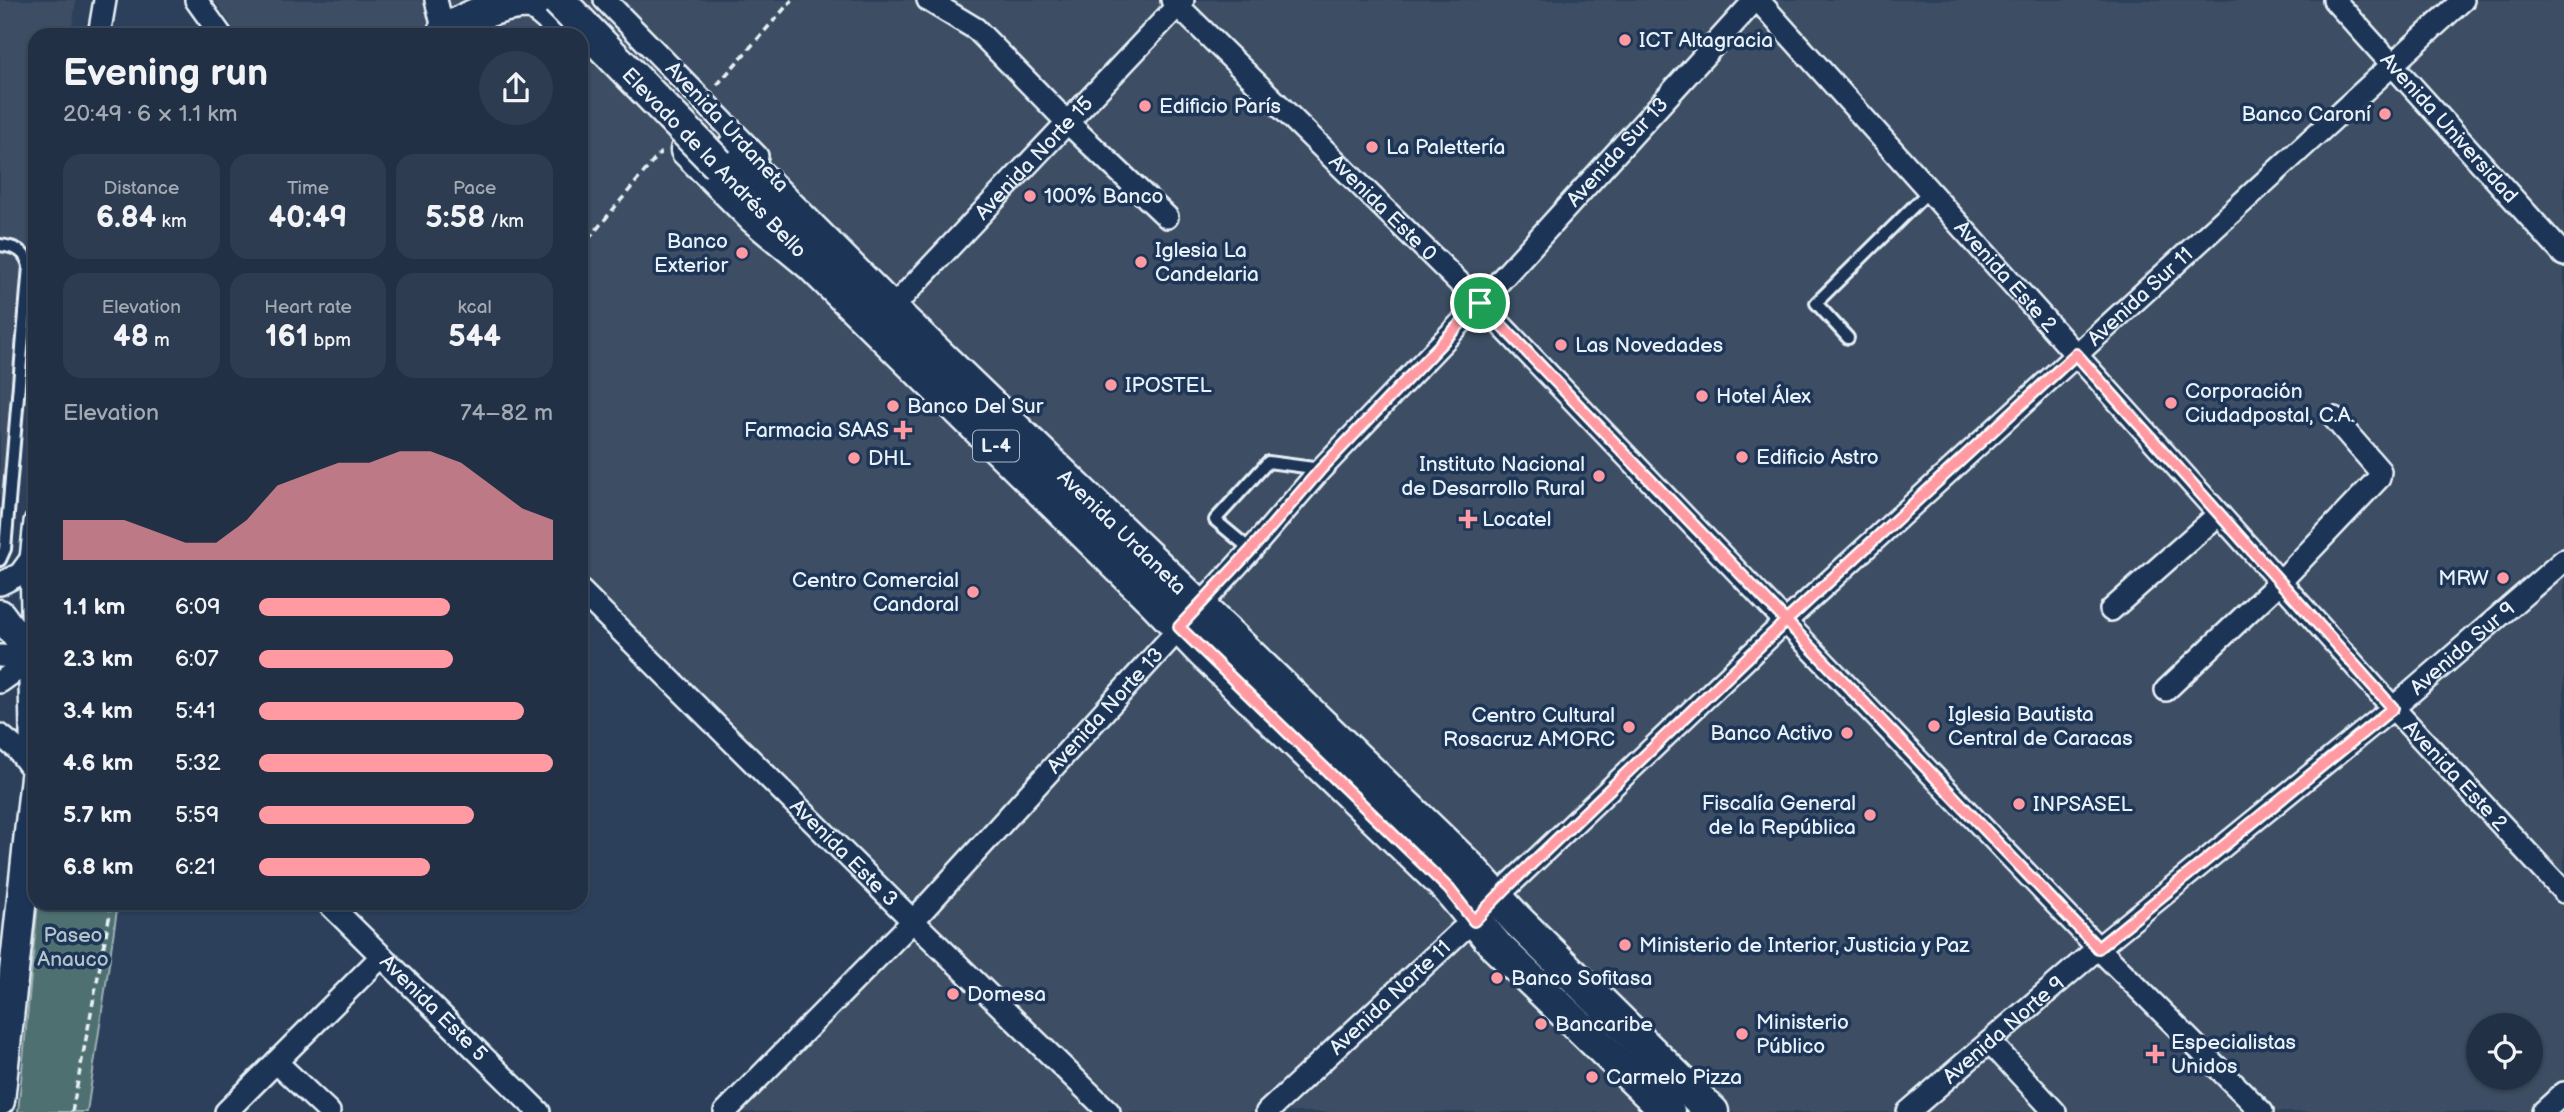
<!DOCTYPE html>
<meta charset="utf-8">
<style>
body{margin:0;font-family:"Balsamiq Sans",sans-serif;background:#2d3c50;color:#f1f3f6;height:100vh;display:flex;flex-direction:column;font-size:26px;white-space:nowrap}
*{box-sizing:border-box;margin:0}
p{font-size:23px;color:#a2a9b3}
.icon{flex:none;width:38px;height:38px;fill:none;stroke:currentColor;stroke-width:2;stroke-linecap:round;stroke-linejoin:round}
.map{position:relative;flex:1;overflow:hidden}
.details{position:absolute;left:28px;top:28px;width:560px;height:882px;display:flex;flex-direction:column;background:#213045;border-radius:21px;box-shadow:0 2px 5px #0004,0 0 0 2px #3e4b5e}
.details>*{flex:none}
.buttons{position:absolute;left:2466px;top:1013px;display:grid;gap:14px}
.buttons a{display:grid;place-items:center;width:77px;height:77px;border-radius:50%;background:#213045;box-shadow:0 2px 5px #0004,0 0 0 2px #3e4b5e;font-size:35px}
.pin{position:absolute;display:grid;place-items:center;width:60px;height:60px;color:#fff;margin:-30px;border:4px solid #fff;border-radius:50%;box-shadow:0 2px 7px #0007}
.round{display:grid;place-items:center;flex:none;width:74px;height:74px;border-radius:37px;background:#2d3c50}
.overview{display:flex;align-items:center;justify-content:space-between;height:119px;padding:0 35px}
h1{font-size:38px;font-weight:800;line-height:52px}
.figures{display:grid;grid-template-columns:repeat(3,1fr);gap:10px;height:119px;padding:7px 35px}
.figures div{display:grid;align-content:center;border-radius:18px;background:#2d3c50;text-align:center}
.figures b{font-size:30px;font-weight:800}
.figures small{font-size:19px;font-weight:400}
.figures p{font-size:19px}
.chart{height:196px;padding:14px 35px}
.chart p{display:flex;justify-content:space-between}
.chart svg{width:100%;height:126px;margin-top:7px;fill:#ff9aa2;opacity:.7}
ul{padding:0 35px;list-style:none;font-size:23px}
li{display:grid;grid-template-columns:112px 84px 1fr;align-items:center;height:52px}
li i{height:18px;border-radius:9px;background:#ff9aa2}
.map>svg:first-child{display:block}
.built{fill:#3e4d63;fill-rule:evenodd}
.green{fill:#4f7071;stroke:#9cb0b4;stroke-width:2}
.lines{fill:none;stroke-linecap:round;stroke-linejoin:round}
.lane-casing{stroke:#e8f1f8;stroke-width:16}
.street-casing{stroke:#e8f1f8;stroke-width:26}
.secondary-casing{stroke:#e8f1f8;stroke-width:33}
.primary-casing{stroke:#e8f1f8;stroke-width:37}
.path{stroke:#e8f1f8;stroke-width:3.5;stroke-dasharray:7 5;stroke-linecap:butt}
.lane{stroke:#1d3557;stroke-width:10}
.street{stroke:#1d3557;stroke-width:21}
.secondary{stroke:#1d3557;stroke-width:28}
.primary{stroke:#1d3557;stroke-width:32}
.primary-bridge-casing{stroke:#e8f1f8;stroke-width:37;stroke-linecap:butt}
.path-bridge{stroke:#e8f1f8;stroke-width:3.5;stroke-dasharray:7 5;stroke-linecap:butt}
.primary-bridge{stroke:#1d3557;stroke-width:32}
.route-casing{stroke:#fff;stroke-width:14}
.route{stroke:#ff9aa2;stroke-width:9}
.poi-dot{fill:#ff9aa2;stroke:#1d3557;stroke-width:2.5}
.labels{text-anchor:middle;dominant-baseline:central;stroke-width:7;stroke-linejoin:round;paint-order:stroke}
.shield{fill:#1d3557;stroke:#abb9c8;stroke-width:2}
.shield-label{font-size:19px;font-weight:bold;fill:#e8f1f8}
.poi-label{font-size:21px;fill:#e8f1f8;stroke:#1d3557;text-anchor:start}
.street-label{font-size:21px;fill:#e8f1f8;stroke:#1d3557}
.park-label{font-size:21px;fill:#b2c4c9;stroke:#1d3557}
</style>
<div class="map">
<svg width="2564" height="1112" viewBox="0 0 2564 1112">
<rect width="100%" height="100%" fill="#2c405c"/>
<filter id="ink" filterUnits="userSpaceOnUse"><feTurbulence type="fractalNoise" baseFrequency=".0143" numOctaves="2"/><feDisplacementMap in="SourceGraphic" scale="14" xChannelSelector="R" yChannelSelector="G"/><feConvolveMatrix kernelMatrix="1 2 1 2 8 2 1 2 1" color-interpolation-filters="sRGB"/></filter>
<g filter="url(#ink)">
<!-- built -->
<g class="built">
<polygon points="0,0 76,0 71,35 35,35 35,331 7,559 0,566"/>
<path d="M214 0H2564V1112H744L925 913 581 577V35H236L231 24ZM2478 1026H2530V1078H2478Z"/>
</g>
<!-- green -->
<polygon class="green" points="38,903 118,903 87,1112 18,1112"/>
<g class="lines">
<!-- lane casing -->
<g class="lane-casing">
<g id="lane">
<path d="M0 245C15 247 25 250 29 266L5 549 0 560"/>
<polyline points="1848,338 1816,303 1930,190"/>
<polyline points="1251,550 1215,520 1268,462 1321,469"/>
</g>
</g>
<!-- street casing -->
<g class="street-casing">
<g id="street">
<polyline points="196,0 221,35"/>
<polyline points="436,0 444,32"/>
<polyline points="605,0 757,156"/>
<polyline points="928,0 976,29 1068,123 1167,217"/>
<path id="s1" d="M1172 0 1480 303 2098 948 2262 1112"/>
<path id="s2" d="M1758 0 2393 708 2564 892"/>
<path id="s3" d="M2334 0 2564 255"/>
<polyline points="99,35 105,0"/>
<path id="s4" d="M891 309 1183 0"/>
<polyline points="0,584 20,574 31,559"/>
<path id="s5" d="M581 591 913 921 1109 1112"/>
<polyline points="2111,610 2219,514"/>
<polyline points="0,656 33,658"/>
<polyline points="33,658 31,559 35,522"/>
<polyline points="0,682 35,657"/>
<polyline points="2166,690 2280,582 2379,478 2380,471 2334,418"/>
<polyline points="0,735 17,749 35,773"/>
<path id="s6" d="M328 903 539 1112"/>
<polyline points="1990,1042 2055,1112"/>
<polyline points="276,1062 329,1112"/>
<polyline points="226,1112 381,957"/>
<path id="s7" d="M725 1112 913 921 1251 550 1321 469 1480 303 1755 0"/>
<path id="s8" d="M1267 1112 1460 932 1474 921 1506 888 1786 621 2463 0"/>
<path id="s9" d="M1908 1112 2098 948 2393 708 2564 560"/>
<polyline points="2543,1112 2564,1093"/>
</g>
</g>
<!-- secondary casing -->
<g class="secondary-casing">
<g id="secondary">
<polyline points="0,614 33,658 35,756"/>
<polyline points="0,1101 35,777"/>
</g>
</g>
<!-- primary casing -->
<g class="primary-casing">
<g id="primary">
<path d="M444 32C465 18 505 0 532 3 539 6 545 12 551 17"/>
<polyline points="687,150 754,217 812,265 1152,599 1202,651 1449,889 1496,946 1668,1112"/>
<path id="s10" d="M732 150 891 309 1469 867 1517 920 1712 1112"/>
</g>
</g>
<!-- path -->
<g class="path">
<polyline points="717,85 792,0"/>
<polyline points="581,248 661,152"/>
<polyline points="72,1112 112,903"/>
</g>
<!-- lane -->
<use href="#lane" class="lane"/>
<!-- street -->
<use href="#street" class="street"/>
<!-- secondary -->
<use href="#secondary" class="secondary"/>
<!-- primary -->
<use href="#primary" class="primary"/>
<!-- primary-bridge casing -->
<g class="primary-bridge-casing">
<polyline id="primary-bridge" points="558,0 718,164"/>
</g>
<!-- path-bridge -->
<polyline class="path-bridge" points="697,108 712,90"/>
<!-- primary-bridge -->
<use href="#primary-bridge" class="primary-bridge"/>
</g>
</g>
<g class="lines" filter="url(#ink)">
<!-- route casing -->
<g class="route-casing">
<polyline id="route" points="1480,303 1321,469 1251,550 1179,627 1449,889 1474,921 1506,888 1786,621 2098,948 2393,708 2076,354 1786,621 1480,303"/>
</g>
<!-- route -->
<use href="#route" class="route"/>
</g>
<!-- markers -->
<g class="poi-dot">
<circle cx="1625" cy="40" r="7"/>
<circle cx="1145" cy="106" r="7"/>
<circle cx="2385" cy="114" r="7"/>
<circle cx="1372" cy="147" r="7"/>
<circle cx="1030" cy="196" r="7"/>
<circle cx="742" cy="253" r="7"/>
<circle cx="1141" cy="262" r="7"/>
<circle cx="1561" cy="345" r="7"/>
<circle cx="1111" cy="385" r="7"/>
<circle cx="1702" cy="396" r="7"/>
<circle cx="2171" cy="403" r="7"/>
<circle cx="893" cy="406" r="7"/>
<path d="M899.5 419.5h7v7h7v7h-7v7h-7v-7h-7v-7h7z"/>
<circle cx="1742" cy="457" r="7"/>
<circle cx="854" cy="458" r="7"/>
<circle cx="1599" cy="476" r="7"/>
<path d="M1464.5 508.5h7v7h7v7h-7v7h-7v-7h-7v-7h7z"/>
<circle cx="2503" cy="578" r="7"/>
<circle cx="973" cy="592" r="7"/>
<circle cx="1934" cy="726" r="7"/>
<circle cx="1629" cy="727" r="7"/>
<circle cx="1847" cy="733" r="7"/>
<circle cx="2019" cy="804" r="7"/>
<circle cx="1870" cy="815" r="7"/>
<circle cx="1625" cy="945" r="7"/>
<circle cx="1497" cy="978" r="7"/>
<circle cx="953" cy="994" r="7"/>
<circle cx="1541" cy="1024" r="7"/>
<circle cx="1742" cy="1034" r="7"/>
<path d="M2151.5 1043.5h7v7h7v7h-7v7h-7v-7h-7v-7h7z"/>
<circle cx="1592" cy="1077" r="7"/>
</g>
<g class="labels">
<!-- shield labels -->
<rect class="shield" x="973" y="430.5" width="46" height="31" rx="5"/>
<g class="shield-label">
<text x="996" y="446">L-4</text>
</g>
<!-- poi labels -->
<g class="poi-label">
<text x="1639" y="40">ICT Altagracia</text>
<text x="1159" y="106">Edificio París</text>
<text x="2371" y="114" text-anchor="end">Banco Caroní</text>
<text x="1386" y="147">La Palettería</text>
<text x="1044" y="196">100% Banco</text>
<text x="728" y="241" text-anchor="end">Banco<tspan x="728" dy="24">Exterior</tspan></text>
<text x="1155" y="250">Iglesia La<tspan x="1155" dy="24">Candelaria</tspan></text>
<text x="1575" y="345">Las Novedades</text>
<text x="1125" y="385">IPOSTEL</text>
<text x="2185" y="391">Corporación<tspan x="2185" dy="24">Ciudadpostal, C.A.</tspan></text>
<text x="1716" y="396">Hotel Álex</text>
<text x="907" y="406">Banco Del Sur</text>
<text x="889" y="430" text-anchor="end">Farmacia SAAS</text>
<text x="1756" y="457">Edificio Astro</text>
<text x="868" y="458">DHL</text>
<text x="1585" y="464" text-anchor="end">Instituto Nacional<tspan x="1585" dy="24">de Desarrollo Rural</tspan></text>
<text x="1482" y="519">Locatel</text>
<text x="2489" y="578" text-anchor="end">MRW</text>
<text x="959" y="580" text-anchor="end">Centro Comercial<tspan x="959" dy="24">Candoral</tspan></text>
<text x="1948" y="714">Iglesia Bautista<tspan x="1948" dy="24">Central de Caracas</tspan></text>
<text x="1615" y="715" text-anchor="end">Centro Cultural<tspan x="1615" dy="24">Rosacruz AMORC</tspan></text>
<text x="1833" y="733" text-anchor="end">Banco Activo</text>
<text x="1856" y="803" text-anchor="end">Fiscalía General<tspan x="1856" dy="24">de la República</tspan></text>
<text x="2033" y="804">INPSASEL</text>
<text x="1639" y="945">Ministerio de Interior, Justicia y Paz</text>
<text x="1511" y="978">Banco Sofitasa</text>
<text x="967" y="994">Domesa</text>
<text x="1756" y="1022">Ministerio<tspan x="1756" dy="24">Público</tspan></text>
<text x="1555" y="1024">Bancaribe</text>
<text x="2171" y="1042">Especialistas<tspan x="2171" dy="24">Unidos</tspan></text>
<text x="1606" y="1077">Carmelo Pizza</text>
</g>
<!-- street labels -->
<g class="street-label">
<text transform="translate(727 127) rotate(47)">Avenida Urdaneta</text>
<text stroke="none"><textPath href="#s3" startOffset="172">Avenida Universidad</textPath></text>
<text stroke="none"><textPath href="#s7" startOffset="1311">Avenida Sur 13</textPath></text>
<text stroke="none"><textPath href="#s4" startOffset="208">Avenida Norte 15</textPath></text>
<text transform="translate(714 163) rotate(46)">Elevado de la Andrés Bello</text>
<text stroke="none"><textPath href="#s1" startOffset="296">Avenida Este 0</textPath></text>
<text stroke="none"><textPath href="#s2" startOffset="371">Avenida Este 2</textPath></text>
<text stroke="none"><textPath href="#s8" startOffset="1195">Avenida Sur 11</textPath></text>
<text stroke="none"><textPath href="#s10" startOffset="546">Avenida Urdaneta</textPath></text>
<text stroke="none"><textPath href="#s9" startOffset="723">Avenida Sur 9</textPath></text>
<text stroke="none"><textPath href="#s7" startOffset="553">Avenida Norte 13</textPath></text>
<text stroke="none"><textPath href="#s2" startOffset="1043">Avenida Este 2</textPath></text>
<text stroke="none"><textPath href="#s5" startOffset="371">Avenida Este 3</textPath></text>
<text stroke="none"><textPath href="#s8" startOffset="168">Avenida Norte 11</textPath></text>
<text stroke="none"><textPath href="#s6" startOffset="149">Avenida Este 5</textPath></text>
<text stroke="none"><textPath href="#s9" startOffset="126">Avenida Norte 9</textPath></text>
</g>
<!-- park labels -->
<g class="park-label">
<text x="73" y="935">Paseo<tspan x="73" dy="24">Anauco</tspan></text>
</g>
</g>
</svg>
<div class="buttons">
<a><svg class="icon" aria-label="locate" viewBox="0 0 24 24"><circle cx="12" cy="12" r="6"/><path d="M12 2v4M12 18v4M2 12h4M18 12h4"/></svg></a>
</div>
<div class="pin" style="left:1480px;top:303px;background:#1e9e55"><svg class="icon" aria-label="arrive" viewBox="0 0 24 24"><path d="M6 21V4h12l-3 4 3 4H6"/></svg></div>
<section class="details">
<div class="overview"><div><h1>Evening run</h1><p>20:49 · 6 × 1.1 km</p></div><a class="round"><svg class="icon" aria-label="share" viewBox="0 0 24 24"><path d="M12 15V3M7 8l5-5 5 5M5 13v7h14v-7"/></svg></a></div>
<div class="figures">
<div><p>Distance</p><b>6.84<small> km</small></b></div>
<div><p>Time</p><b>40:49</b></div>
<div><p>Pace</p><b>5:58<small> /km</small></b></div>
</div>
<div class="figures">
<div><p>Elevation</p><b>48<small> m</small></b></div>
<div><p>Heart rate</p><b>161<small> bpm</small></b></div>
<div><p>kcal</p><b>544</b></div>
</div>
<div class="chart"><p><span>Elevation</span>74–82 m</p>
<svg viewBox="0 0 160 44" preserveAspectRatio="none"><path d="M0 44V30L10 30L20 30L30 34L40 38L50 38L60 30L70 18L80 14L90 10L100 10L110 6L120 6L130 10L140 18L150 26L160 30V44z"/></svg>
</div>
<ul>
<li><b>1.1 km</b>6:09<i style="width:65%"></i></li>
<li><b>2.3 km</b>6:07<i style="width:66%"></i></li>
<li><b>3.4 km</b>5:41<i style="width:90%"></i></li>
<li><b>4.6 km</b>5:32<i style="width:100%"></i></li>
<li><b>5.7 km</b>5:59<i style="width:73%"></i></li>
<li><b>6.8 km</b>6:21<i style="width:58%"></i></li>
</ul>
</section>
</div>
